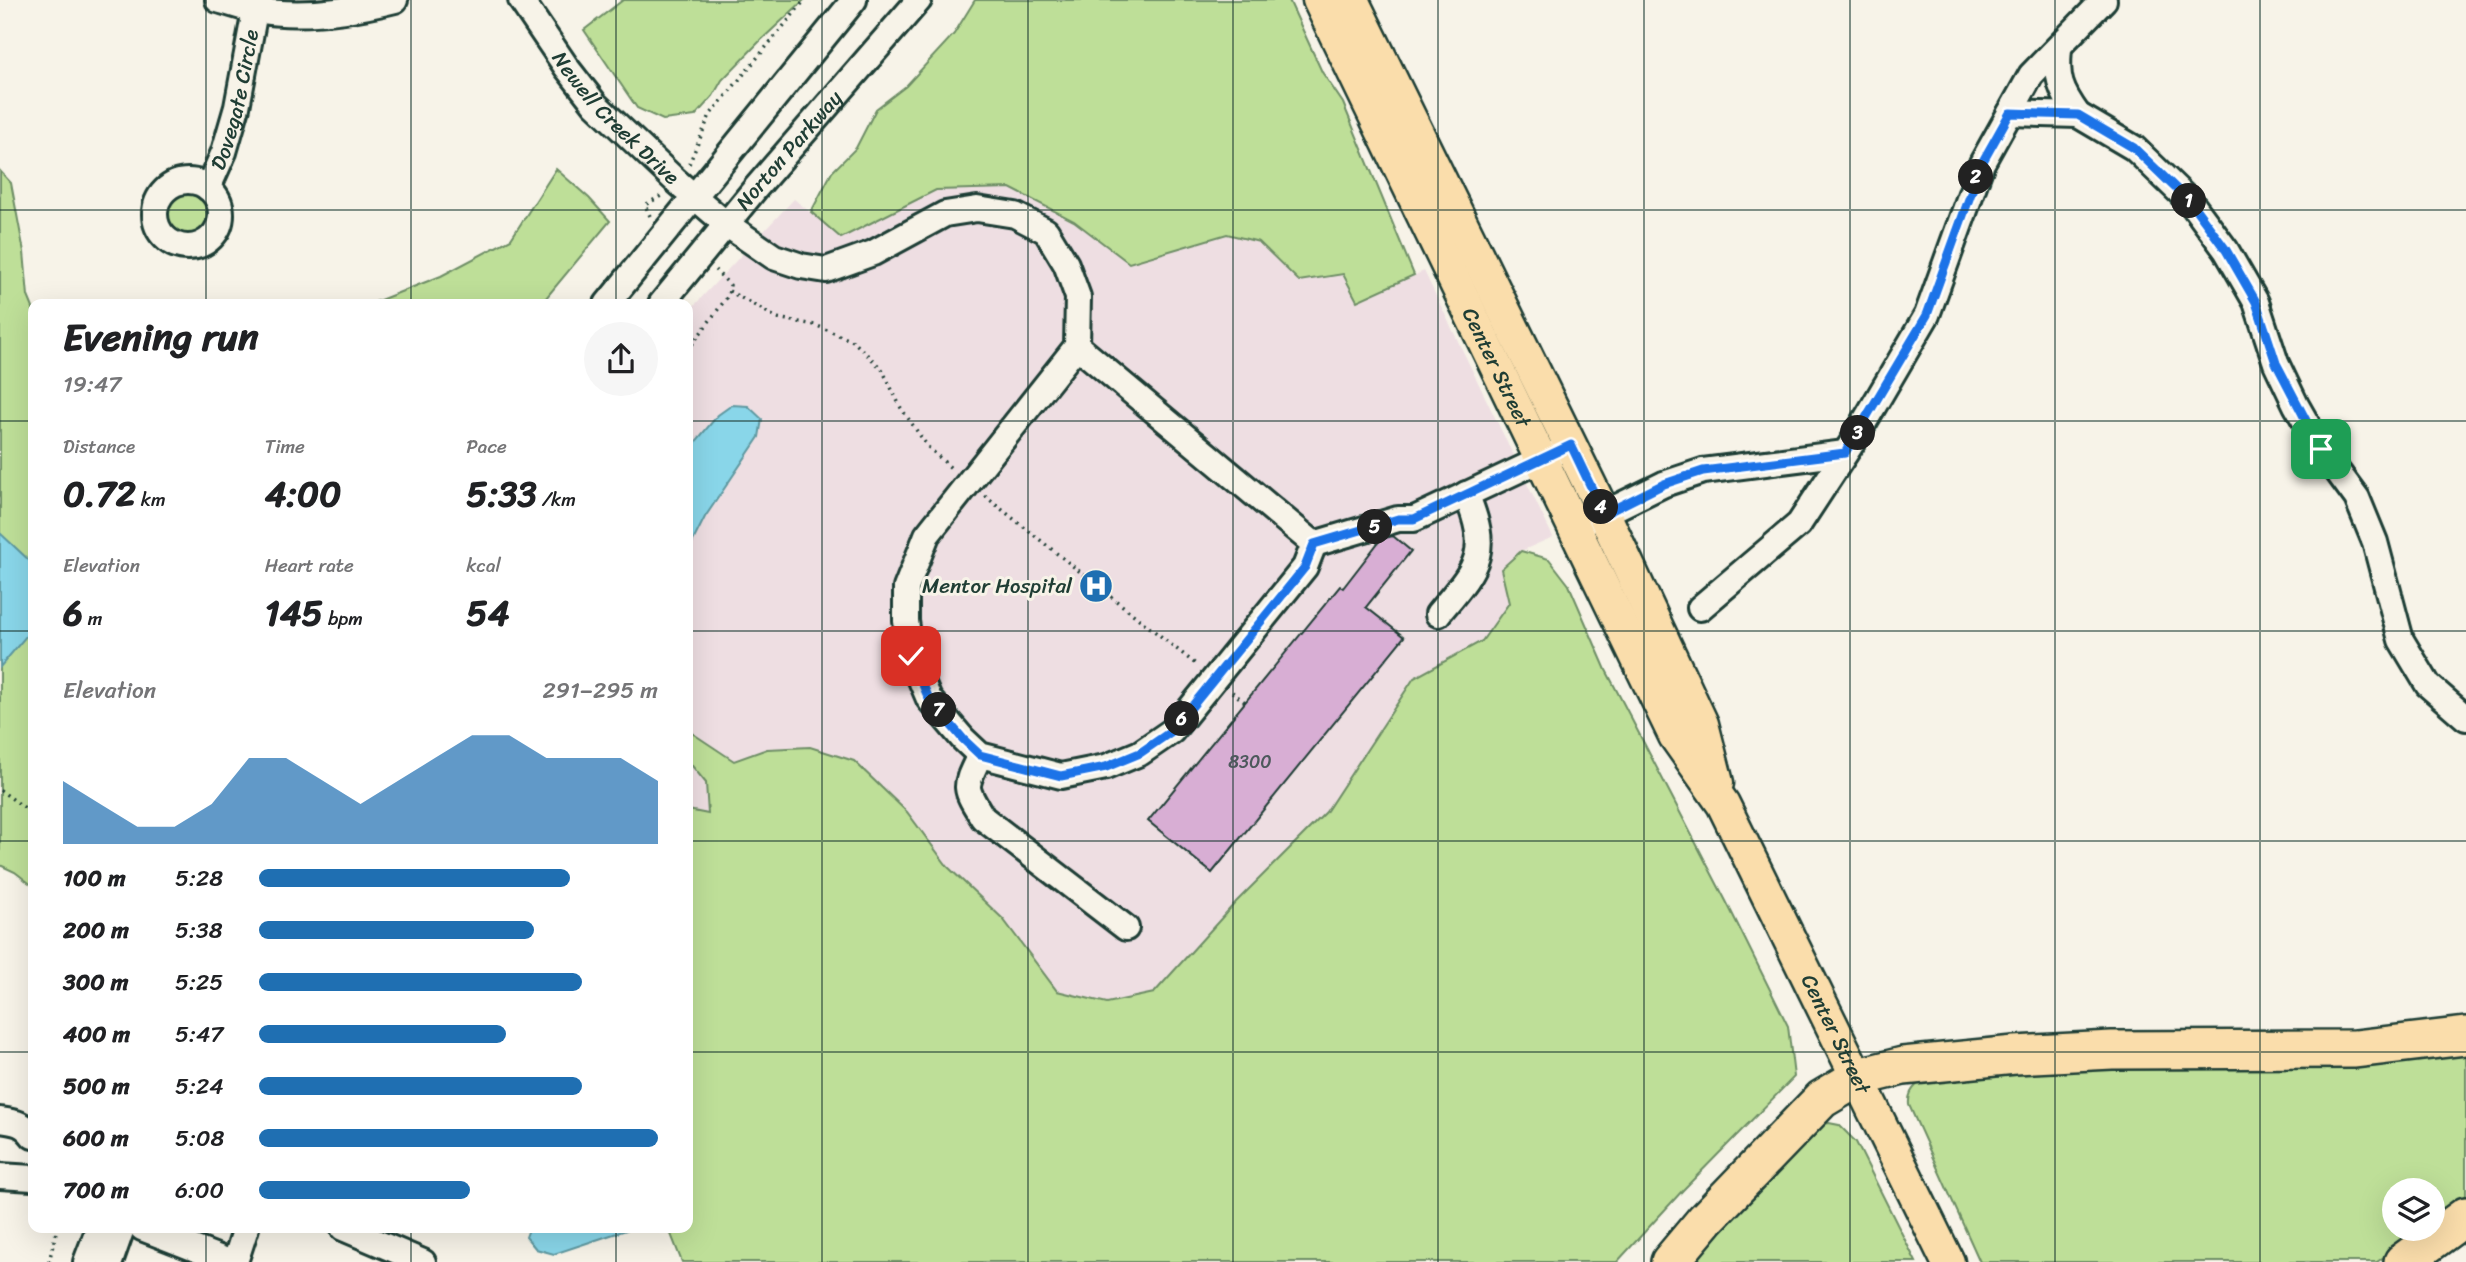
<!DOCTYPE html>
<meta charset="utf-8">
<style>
body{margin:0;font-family:Sriracha,sans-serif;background:#f6f6f6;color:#202124;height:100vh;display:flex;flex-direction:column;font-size:26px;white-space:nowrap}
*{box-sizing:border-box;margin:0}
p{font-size:23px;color:#757577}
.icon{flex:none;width:38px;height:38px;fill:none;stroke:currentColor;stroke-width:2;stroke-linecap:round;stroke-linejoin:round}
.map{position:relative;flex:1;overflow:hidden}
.panel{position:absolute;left:28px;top:299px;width:665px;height:934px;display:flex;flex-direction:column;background:#fff;border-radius:14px;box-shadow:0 7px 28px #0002}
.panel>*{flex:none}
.fabs{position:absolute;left:2382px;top:1178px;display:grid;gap:14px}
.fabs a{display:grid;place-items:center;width:63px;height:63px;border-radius:50%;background:#fff;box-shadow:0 7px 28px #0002;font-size:35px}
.pin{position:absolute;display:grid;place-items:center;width:60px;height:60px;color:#fff;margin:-30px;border-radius:14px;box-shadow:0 4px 10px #0006}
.km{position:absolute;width:35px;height:35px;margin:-18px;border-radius:50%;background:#222;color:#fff;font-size:19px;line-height:35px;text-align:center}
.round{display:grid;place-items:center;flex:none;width:74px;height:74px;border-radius:37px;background:#f6f6f6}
.head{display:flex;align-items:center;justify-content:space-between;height:119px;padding:0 35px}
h1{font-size:38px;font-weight:700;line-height:52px}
.figures{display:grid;grid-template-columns:repeat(3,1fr);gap:10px;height:119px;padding:7px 35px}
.figures div{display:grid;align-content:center}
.figures b{font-size:35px;font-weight:700}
.figures small{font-size:19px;font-weight:400}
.figures p{font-size:19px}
.chart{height:196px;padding:14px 35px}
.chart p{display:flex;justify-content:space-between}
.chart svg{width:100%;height:126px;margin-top:7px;fill:#1f6fb2;opacity:.7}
ul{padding:0 35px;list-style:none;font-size:23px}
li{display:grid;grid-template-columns:112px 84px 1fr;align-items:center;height:52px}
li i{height:18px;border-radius:9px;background:#1f6fb2}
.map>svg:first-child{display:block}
.built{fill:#eedee2}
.green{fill:#bedf98;stroke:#6e8e66;stroke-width:2}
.water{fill:#89d6e9;stroke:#5f99a1;stroke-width:2}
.building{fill:#d8aed4;stroke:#1f3d34;stroke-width:2}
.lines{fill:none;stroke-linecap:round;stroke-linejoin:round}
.minor-casing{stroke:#1f3d34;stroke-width:30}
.major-casing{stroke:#1f3d34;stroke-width:37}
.highway-casing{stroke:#1f3d34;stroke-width:42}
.path{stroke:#1f3d34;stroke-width:3.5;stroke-dasharray:2 5;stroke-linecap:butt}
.minor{stroke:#f7f3e8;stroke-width:24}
.major{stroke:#faddab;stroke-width:32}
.highway{stroke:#faddab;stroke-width:37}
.route-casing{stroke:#fff;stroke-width:14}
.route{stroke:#1a73e8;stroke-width:9}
.grid{fill:none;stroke:#1f3d34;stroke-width:2;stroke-opacity:0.55}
.labels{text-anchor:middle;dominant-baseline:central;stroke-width:6;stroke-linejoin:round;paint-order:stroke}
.number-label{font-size:18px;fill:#4d595c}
.street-label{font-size:21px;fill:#1f3d34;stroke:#f7f3e8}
.poi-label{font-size:21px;fill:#1f3d34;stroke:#f7f3e8;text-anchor:end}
</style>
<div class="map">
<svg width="2466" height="1262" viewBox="0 0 2466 1262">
<rect width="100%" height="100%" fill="#f7f3e8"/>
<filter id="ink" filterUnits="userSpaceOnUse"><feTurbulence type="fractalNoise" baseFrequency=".0143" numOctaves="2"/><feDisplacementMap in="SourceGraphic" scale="14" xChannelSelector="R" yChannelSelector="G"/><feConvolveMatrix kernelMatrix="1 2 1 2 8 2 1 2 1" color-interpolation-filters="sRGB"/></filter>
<g filter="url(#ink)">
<!-- built -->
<g class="built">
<polygon points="1010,188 1074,221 1129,263 1227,234 1259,242 1299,281 1343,274 1357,301 1424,271 1553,537 1521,551 1501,568 1509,603 1482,641 1414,678 1326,812 1236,902 1155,993 1107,1003 1057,991 1003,919 948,867 907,812 854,761 810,747 767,749 734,761 692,734 688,748 688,312 794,199 841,237 936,190"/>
<polygon points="688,761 706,783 708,814 688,810"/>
</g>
<!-- green -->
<g class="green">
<polygon points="623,0 804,0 759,42 722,80 713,96 695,116 663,120 637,108 584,30"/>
<polygon points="975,0 1289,0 1322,72 1343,103 1414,275 1357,301 1343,274 1299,281 1259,242 1227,234 1129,263 1074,221 1010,188 936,190 841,238 811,212 832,172 856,148 876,109 906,86 954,34"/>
<polygon points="556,169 589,198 610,221 541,304 370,304 441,276 511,239"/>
<polygon points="0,171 11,183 24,252 28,296 33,308 33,886 15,872 0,865"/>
<circle cx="188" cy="214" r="21"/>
<polygon points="1521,551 1549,559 1569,585 1606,670 1727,903 1788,1026 1794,1077 1683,1190 1617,1262 682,1262 669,1229 688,1228 688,810 708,814 706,783 688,761 688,748 692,733 734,761 767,749 810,747 854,761 907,812 948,867 1003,919 1057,991 1107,1003 1154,993 1236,902 1326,812 1414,678 1482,641 1509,603 1501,569"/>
<path d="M2466 1047V1196L2433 1221 2432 1190H2394V1228L2422 1229 2377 1262H1980L1909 1105C1907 1084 1925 1080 1942 1073Z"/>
<polygon points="1829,1123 1839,1125 1856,1142 1916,1262 1686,1262 1815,1126"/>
</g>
<!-- water -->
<g class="water">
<polygon points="732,405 748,406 762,419 759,437 705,517 688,551 688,451 718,415"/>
<polygon points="0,533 33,564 33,628 0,667"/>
<polygon points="529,1229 529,1228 629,1229 554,1254 536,1249 526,1237"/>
</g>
<!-- building -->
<polygon class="building" points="1393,536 1411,551 1366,607 1404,637 1212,873 1148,821 1340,586 1343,588 1381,539"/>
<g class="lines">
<!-- minor casing -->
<g class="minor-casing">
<g id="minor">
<path d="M218 0C230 3 242 8 255 10 300 18 351 11 395 0"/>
<path id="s1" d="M521 0 567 68 595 104 675 180 726 224 774 257 801 266 826 270 873 253 945 214 977 209 1015 215 1046 231 1066 264 1078 297 1077 346 1314 544 1305 567 1172 731 1140 753 1106 767 1061 776 980 755 963 739 929 699 911 656 906 621V588L927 535 1077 346"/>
<path d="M2059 48C2056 79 2060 90 2078 115"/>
<polyline points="2010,113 2078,115 2134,148 2192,204 2226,250 2256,302 2276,363 2296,405 2321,449 2357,498 2375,542 2401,640 2428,685 2466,718"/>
<circle cx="188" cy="214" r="33"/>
<path id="s2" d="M208 188 224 152 237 107 257 0"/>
<polyline points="607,304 854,0"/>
<path id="s3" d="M661 304 755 189 919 0"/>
<polyline points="1589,521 1664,484 1703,471 1845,453"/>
<polyline points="1314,544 1398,519 1414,519 1557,452"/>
<polyline points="1700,608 1799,524 1852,443 1927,315 1982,163 2031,75 2104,0"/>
<path d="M1438 614C1476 568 1492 555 1466 494"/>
<path d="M980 755C964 788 963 786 983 818L1126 928"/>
<path d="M0 1120C15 1122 24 1123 33 1136"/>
<polyline points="0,1176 33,1178"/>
<polyline points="142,1228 229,1262"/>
<polyline points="343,1228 423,1262"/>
<polyline points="86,1262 99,1228"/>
<polyline points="110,1262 122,1228"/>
<polyline points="235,1262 246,1228"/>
</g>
</g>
<!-- major casing -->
<g class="major-casing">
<g id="major">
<path id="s4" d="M1319 0 1675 736 1723 804 1948 1262"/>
<polyline points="1352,0 1604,514 1702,724 1717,783"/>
</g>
</g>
<!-- highway casing -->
<g class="highway-casing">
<g id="highway">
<polyline points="1670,1262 1706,1219 1822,1099 1859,1077 1903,1066 2015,1055 2112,1050 2355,1049 2466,1036"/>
<polyline points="2403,1262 2466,1216"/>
</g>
</g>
<!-- path -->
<g class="path">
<polyline points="689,164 710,115 805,0"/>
<polyline points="650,216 645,205 661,196"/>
<polyline points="729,291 777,318 815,325 853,341 882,369 901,408 928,447 952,469"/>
<polyline points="688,350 728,296 730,285 715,270"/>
<polyline points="985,496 1198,666"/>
<polyline points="1232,692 1245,702"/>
<polyline points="0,790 33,814"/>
<polyline points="49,1262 57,1228"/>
</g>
<!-- minor -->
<use href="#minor" class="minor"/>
<!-- major -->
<use href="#major" class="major"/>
<!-- highway -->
<use href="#highway" class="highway"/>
</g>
</g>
<g class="lines" filter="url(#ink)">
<!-- route casing -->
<g class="route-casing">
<polyline id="route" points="911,656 929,699 963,739 980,755 1061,776 1106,767 1140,753 1172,731 1305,567 1314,544 1398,519 1414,519 1571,445 1604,514 1664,484 1703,471 1845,453 1927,315 1982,163 2010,113 2078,115 2134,148 2192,204 2226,250 2256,302 2276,363 2321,449"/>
</g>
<!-- route -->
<use href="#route" class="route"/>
</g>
<!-- grid -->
<path class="grid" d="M206 0V304M411 0V304M616 0V304M822 0V1262M1028 0V1262M1233 0V1262M1438 0V1262M1644 0V1262M1850 0V1262M2055 0V1262M2260 0V1262M0 210H2466M0 421H33M688 421H2466M0 631H33M688 631H2466M0 841H33M688 841H2466M0 1052H33M688 1052H2466M206 1228V1262M411 1228V1262M616 1228V1262"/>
<!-- icons -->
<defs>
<g id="hospital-disc" transform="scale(1.75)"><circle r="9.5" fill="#1f6fb2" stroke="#f7f3e8"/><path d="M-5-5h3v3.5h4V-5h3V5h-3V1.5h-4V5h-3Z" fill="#fff"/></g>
</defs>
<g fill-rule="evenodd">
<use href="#hospital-disc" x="1096" y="586"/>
</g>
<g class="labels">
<!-- number labels -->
<g class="number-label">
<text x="1250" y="762">8300</text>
</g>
<!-- street labels -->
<g class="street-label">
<text stroke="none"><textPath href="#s2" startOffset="93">Dovegate Circle</textPath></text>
<text stroke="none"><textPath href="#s1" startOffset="152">Newell Creek Drive</textPath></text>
<text stroke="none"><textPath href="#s3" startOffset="200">Norton Parkway</textPath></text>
<text stroke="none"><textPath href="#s4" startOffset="408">Center Street</textPath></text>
<text stroke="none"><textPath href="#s4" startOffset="1157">Center Street</textPath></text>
</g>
<!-- poi labels -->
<g class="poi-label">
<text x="1072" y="586">Mentor Hospital</text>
</g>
</g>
</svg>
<div class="fabs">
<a><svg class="icon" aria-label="layers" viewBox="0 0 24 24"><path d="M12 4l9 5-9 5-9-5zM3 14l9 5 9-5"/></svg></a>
</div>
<div class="pin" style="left:2321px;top:449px;background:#1e9e55"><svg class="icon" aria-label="arrive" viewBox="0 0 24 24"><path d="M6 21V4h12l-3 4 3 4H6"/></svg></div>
<div class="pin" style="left:911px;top:656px;background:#d93025"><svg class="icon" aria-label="check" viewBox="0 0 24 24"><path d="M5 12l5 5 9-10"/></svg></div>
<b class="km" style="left:2189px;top:201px">1</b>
<b class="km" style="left:1976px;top:177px">2</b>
<b class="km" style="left:1858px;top:433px">3</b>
<b class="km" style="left:1601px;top:507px">4</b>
<b class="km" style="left:1375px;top:527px">5</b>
<b class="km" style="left:1182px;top:719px">6</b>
<b class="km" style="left:939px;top:710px">7</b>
<section class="panel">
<div class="head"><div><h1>Evening run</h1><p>19:47</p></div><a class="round"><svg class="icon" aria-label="share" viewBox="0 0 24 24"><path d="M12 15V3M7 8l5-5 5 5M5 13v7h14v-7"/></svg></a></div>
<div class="figures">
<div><p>Distance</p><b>0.72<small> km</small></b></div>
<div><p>Time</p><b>4:00</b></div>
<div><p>Pace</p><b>5:33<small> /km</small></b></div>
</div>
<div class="figures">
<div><p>Elevation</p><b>6<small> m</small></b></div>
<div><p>Heart rate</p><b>145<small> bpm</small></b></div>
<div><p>kcal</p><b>54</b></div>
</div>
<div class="chart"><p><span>Elevation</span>291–295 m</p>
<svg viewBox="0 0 160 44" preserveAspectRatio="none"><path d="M0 44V22L10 30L20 38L30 38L40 30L50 14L60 14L70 22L80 30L90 22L100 14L110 6L120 6L130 14L140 14L150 14L160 22V44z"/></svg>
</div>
<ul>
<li><b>100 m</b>5:28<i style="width:78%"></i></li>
<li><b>200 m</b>5:38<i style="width:69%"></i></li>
<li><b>300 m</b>5:25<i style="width:81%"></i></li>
<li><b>400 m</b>5:47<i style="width:62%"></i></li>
<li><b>500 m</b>5:24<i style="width:81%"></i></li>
<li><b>600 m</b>5:08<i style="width:100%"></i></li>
<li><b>700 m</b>6:00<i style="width:53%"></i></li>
</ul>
</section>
</div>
